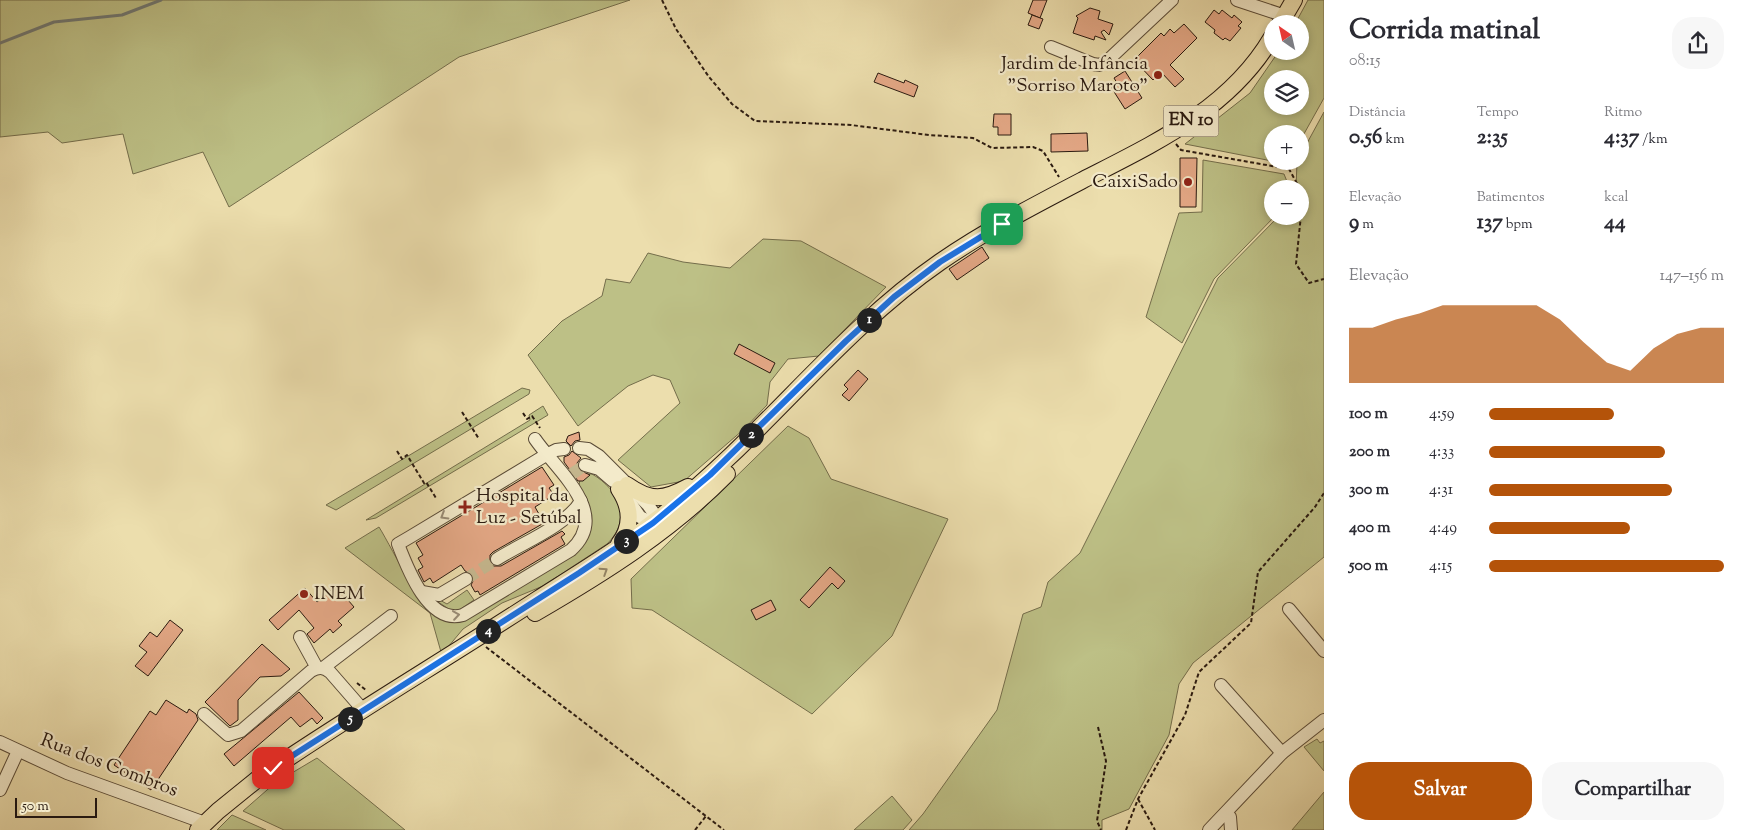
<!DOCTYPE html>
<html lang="pt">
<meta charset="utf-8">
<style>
body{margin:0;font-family:"Sorts Mill Goudy",serif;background:#f7f7f7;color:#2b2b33;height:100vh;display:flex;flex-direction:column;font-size:19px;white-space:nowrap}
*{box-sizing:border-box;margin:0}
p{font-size:16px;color:#7c7c81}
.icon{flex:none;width:28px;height:28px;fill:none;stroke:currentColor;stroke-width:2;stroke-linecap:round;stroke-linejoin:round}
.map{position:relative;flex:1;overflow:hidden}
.side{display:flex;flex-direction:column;background:#fff;width:425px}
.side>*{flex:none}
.needle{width:32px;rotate:326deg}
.buttons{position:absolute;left:1264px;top:15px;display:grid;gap:10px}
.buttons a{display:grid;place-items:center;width:45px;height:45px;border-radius:50%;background:#fff;box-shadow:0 2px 8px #0003;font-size:25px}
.scale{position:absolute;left:15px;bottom:12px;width:82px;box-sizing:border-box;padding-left:5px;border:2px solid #2a1a10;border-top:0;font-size:14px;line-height:18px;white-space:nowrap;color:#2a1a10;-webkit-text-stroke:4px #f3eaca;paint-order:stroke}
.pin{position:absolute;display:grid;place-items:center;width:42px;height:42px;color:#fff;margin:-21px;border-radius:10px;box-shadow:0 2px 8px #0006}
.km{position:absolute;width:25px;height:25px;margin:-12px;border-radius:50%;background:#222;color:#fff;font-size:14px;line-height:25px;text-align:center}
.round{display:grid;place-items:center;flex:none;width:52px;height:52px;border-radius:20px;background:#f7f7f7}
.overview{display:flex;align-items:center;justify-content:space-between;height:85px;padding:0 25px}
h1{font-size:28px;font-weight:700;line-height:38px}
.metrics{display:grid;grid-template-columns:repeat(3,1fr);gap:8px;height:85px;padding:5px 25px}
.metrics div{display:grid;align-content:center}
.metrics b{font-size:21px;font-weight:700}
.metrics small{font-size:14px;font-weight:400}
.metrics p{font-size:14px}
.chart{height:140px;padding:10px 25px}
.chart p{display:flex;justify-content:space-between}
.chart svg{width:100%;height:90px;margin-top:5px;fill:#b45309;opacity:.7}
.cta{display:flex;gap:10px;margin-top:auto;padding:10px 25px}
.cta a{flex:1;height:58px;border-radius:20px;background:#b45309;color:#fff;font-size:20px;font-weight:700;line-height:58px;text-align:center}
.cta a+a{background:#f7f7f7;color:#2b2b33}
ul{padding:0 25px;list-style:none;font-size:16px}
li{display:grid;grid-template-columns:80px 60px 1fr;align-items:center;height:38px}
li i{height:12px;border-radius:6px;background:#b45309}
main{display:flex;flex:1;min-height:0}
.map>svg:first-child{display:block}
.green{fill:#bdc086;stroke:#746d4b;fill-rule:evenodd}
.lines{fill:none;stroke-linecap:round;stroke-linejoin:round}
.stream{stroke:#707974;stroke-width:3}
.building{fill:#e4a886;stroke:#2a1a10}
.minor-tunnel{stroke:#c5b78e;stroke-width:12;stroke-dasharray:12 6;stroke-linecap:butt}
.minor-casing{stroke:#5a4b37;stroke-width:14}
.major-casing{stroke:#2a1a10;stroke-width:18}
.path{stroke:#2a1a10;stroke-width:2;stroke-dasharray:4 2.5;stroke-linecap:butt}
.minor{stroke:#f3eaca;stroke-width:12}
.major{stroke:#ecdead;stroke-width:16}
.oneway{stroke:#998c76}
.oneway2{stroke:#958666}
.route-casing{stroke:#fff;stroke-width:10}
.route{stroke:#1a73e8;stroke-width:6}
.poi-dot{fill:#8f2418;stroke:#f3eaca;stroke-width:2}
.labels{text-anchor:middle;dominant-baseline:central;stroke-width:4.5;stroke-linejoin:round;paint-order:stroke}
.shield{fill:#f3eaca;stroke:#665848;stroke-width:1}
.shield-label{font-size:18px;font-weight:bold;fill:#2a1a10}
.poi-label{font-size:19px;fill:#2a1a10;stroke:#f3eaca;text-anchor:end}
.street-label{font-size:19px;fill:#2a1a10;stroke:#f3eaca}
</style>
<main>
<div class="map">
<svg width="1324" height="830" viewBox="0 0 1324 830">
<rect width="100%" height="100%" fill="#ecdead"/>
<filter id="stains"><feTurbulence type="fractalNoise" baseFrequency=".004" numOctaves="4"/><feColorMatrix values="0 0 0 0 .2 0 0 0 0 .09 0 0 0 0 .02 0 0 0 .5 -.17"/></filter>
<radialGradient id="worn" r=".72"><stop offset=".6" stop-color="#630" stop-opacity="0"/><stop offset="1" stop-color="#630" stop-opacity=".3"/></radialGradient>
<!-- green -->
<g class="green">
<polygon points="0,0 630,0 459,57 229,207 203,152 133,174 123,134 62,143 48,132 0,137"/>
<path d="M1308 0H1324V98L1300 141V134H1272V161L1185 144 1250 93 1279 51H1300V24H1295ZM1272 79H1300V106H1272Z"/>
<polygon points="1324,112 1324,557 1193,663 1179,684 1169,735 1129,809 1102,820 1102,830 909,830 923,814 997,710 1023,614 1041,607 1048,582 1080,553 1218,278 1279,216 1300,216 1300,189 1296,189 1297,162 1300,161 1300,156"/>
<polygon points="1203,160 1284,174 1290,189 1272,189 1272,216 1275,216 1214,279 1182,343 1146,317 1179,213 1202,212"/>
<polygon points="763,239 801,241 886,287 819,356 788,359 770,382 767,405 743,430 684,481 651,487 618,460 680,403 670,380 653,375 628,386 578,426 528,355 562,321 602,296 606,279 630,283 648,253 683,262 730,268"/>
<polygon points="522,388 530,390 529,394 336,510 326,505"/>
<polygon points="543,406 548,415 376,518 366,520 530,420 529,415"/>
<polygon points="788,426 809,438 831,479 948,519 892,636 812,714 652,610 632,608 631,579"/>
<path d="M586 474H592C620 490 632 520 607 544L543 586 502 603 463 629 448 647 441 652 430 613 345 548 379 527C394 551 423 617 451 622L583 541 579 485 580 480Z"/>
<polygon points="467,590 474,600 459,610 452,611 438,602 438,599 447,604"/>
<polygon points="1317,739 1320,743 1324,741 1324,771 1304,747"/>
<polygon points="317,758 405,830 284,830 243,811 275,783"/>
<polygon points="1324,792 1324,830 1292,830"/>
<polygon points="892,796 912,820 903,830 854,830"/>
<polygon points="232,815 266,830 217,830"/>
</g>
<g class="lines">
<!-- stream -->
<polyline class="stream" points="0,43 54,22 122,15 161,0"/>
</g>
<!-- building -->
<g class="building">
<polygon points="1033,0 1047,0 1040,18 1028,13"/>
<polygon points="1090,8 1100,11 1098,19 1113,24 1109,35 1104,30 1101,32 1106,40 1095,36 1094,40 1073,33 1078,18 1076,16"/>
<polygon points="1214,10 1219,14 1222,10 1232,18 1234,15 1242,22 1238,26 1241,28 1230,41 1225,38 1223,40 1214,33 1215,30 1205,22"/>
<polygon points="1032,15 1043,19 1039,29 1028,25"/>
<polygon points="1184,24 1197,38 1170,65 1184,79 1175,87 1161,72 1153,80 1134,60 1161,33 1164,36 1170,29 1174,33"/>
<polygon points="1125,71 1142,98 1125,109 1111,87 1117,83 1114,78"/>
<polygon points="878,73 904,83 905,80 918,86 914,97 874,82"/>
<polygon points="994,114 1011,114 1011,135 998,135 998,127 993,127"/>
<polygon points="1087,133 1088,151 1051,152 1051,134"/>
<polygon points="1180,158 1197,158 1196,207 1180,207"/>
<polygon points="982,247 989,258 957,280 949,269"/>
<polygon points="739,344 775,363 770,373 734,354"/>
<polygon points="858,370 868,379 849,401 842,395 848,389 844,385"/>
<polygon points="579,432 580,440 575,441 571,446 566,441 568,436"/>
<polygon points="572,451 581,458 577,463 579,470 590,475 583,481 578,481 564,462 564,457 569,455"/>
<polygon points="542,467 554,485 549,488 554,495 535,507 544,523 493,552 490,555 490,563 493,566 501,566 562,531 565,534 561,537 565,544 480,595 478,591 475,592 471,585 474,579 473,574 465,571 461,565 433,583 430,578 424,582 418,570 423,567 418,558 423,555 416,543"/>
<polygon points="830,567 845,581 838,589 832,583 809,608 800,600"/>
<polygon points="336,586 354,607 338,621 342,625 333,633 330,629 314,643 307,634 314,628 299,610 278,630 269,620 305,588 317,602"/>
<polygon points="771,600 776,610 756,620 751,610"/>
<polygon points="170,620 183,630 148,676 135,666 147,652 139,646 150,632 157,637"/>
<polygon points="262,644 290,669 281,676 260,677 238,700 238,720 230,726 205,702"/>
<polygon points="299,692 323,718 317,724 312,718 300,727 291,717 234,766 224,754"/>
<polygon points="166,700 187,713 189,709 196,714 198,720 151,790 114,765 150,711 156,715"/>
</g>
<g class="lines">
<!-- minor-tunnel -->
<g class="minor-tunnel">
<polyline points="572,474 585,465"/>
<polyline points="466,579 497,559"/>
</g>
<!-- minor casing -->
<g class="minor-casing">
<g id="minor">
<polyline points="1237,0 1285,16"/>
<polyline points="1051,47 1093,64 1099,65 1106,62 1172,0"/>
<path d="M535 439C556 470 612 513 571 550L463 615C429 625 408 570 398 544L410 537 546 455 556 450 564 449"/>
<polyline points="579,448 588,449 599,456 648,505 653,512 653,523"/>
<polyline points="585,465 599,469 613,481"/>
<polyline points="627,498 640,517 653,523 656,527"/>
<path d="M497 559C522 543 566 526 581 501"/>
<polyline points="422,592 439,595 466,579"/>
<polyline points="1289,609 1324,651"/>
<polyline points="300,637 317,668"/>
<polyline points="323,668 391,616"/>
<polyline points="1221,685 1282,753"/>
<path d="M204 714 228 735 241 731 311 671C319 667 323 667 330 672L364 711"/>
<polyline points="0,742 67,773 205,823"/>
<polyline points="0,790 18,751"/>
<polyline points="1226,813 1230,817 1231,830"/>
<polyline points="1209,830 1282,753 1324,720"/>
</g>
</g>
<!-- major casing -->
<g class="major-casing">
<g id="major">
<polyline points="1280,24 1294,0"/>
<path d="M627 485C651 502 664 500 688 487"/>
<path d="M619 544C633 526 631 507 619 489"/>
<path d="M535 613C604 573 671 531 727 474"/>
<path d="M198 830 218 811 260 777C351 715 446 659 538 599 582 571 628 543 669 510 765 434 839 332 940 262 985 231 1035 205 1083 180 1155 143 1230 109 1272 37"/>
</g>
</g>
<!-- path -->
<g class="path">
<polyline points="662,0 676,29 709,77 732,104 755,121 851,125 929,135 973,138 992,148 1033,147 1043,151 1059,177"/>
<polyline points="1176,144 1181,150 1289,169 1300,189"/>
<polyline points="1300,190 1303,195 1296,264 1309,283 1324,279"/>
<polyline points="462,412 479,439"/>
<polyline points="523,413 527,419 532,416 540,428"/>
<polyline points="397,451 402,459 407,455 424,483 426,482 436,498"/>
<polyline points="486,647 724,830"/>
<polyline points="357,683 367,691"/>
<polyline points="1098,727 1106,761 1097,821 1101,830"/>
<polyline points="1138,799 1155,830"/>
<polyline points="695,830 706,816"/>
<polyline points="1126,830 1138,799 1185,715 1199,672 1251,623 1258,572 1315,507 1324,493"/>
</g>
<!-- minor -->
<use href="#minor" class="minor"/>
<!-- major -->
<use href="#major" class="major"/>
</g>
<!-- one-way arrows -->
<defs><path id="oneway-chevron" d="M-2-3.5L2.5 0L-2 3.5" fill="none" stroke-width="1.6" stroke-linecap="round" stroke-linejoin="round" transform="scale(1.25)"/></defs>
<g class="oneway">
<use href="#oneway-chevron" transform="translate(444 516) rotate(149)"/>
<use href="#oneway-chevron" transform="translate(456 615) rotate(-8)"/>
</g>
<use class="oneway2" href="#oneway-chevron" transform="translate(604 571) rotate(-33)"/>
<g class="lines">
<!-- route casing -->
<g class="route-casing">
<polyline id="route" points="273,768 579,573 653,523 710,475 846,341 894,297 940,262 1002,224"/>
</g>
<!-- route -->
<use href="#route" class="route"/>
</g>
<!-- markers -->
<g class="poi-dot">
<circle cx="1158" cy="75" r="5"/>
<circle cx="1188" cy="182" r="5"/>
<path d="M462.5 499.5h5v5h5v5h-5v5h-5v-5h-5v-5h5z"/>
<circle cx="304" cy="594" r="5"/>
</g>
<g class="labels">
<!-- shield labels -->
<rect class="shield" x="1163.5" y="105.5" width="55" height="31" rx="4"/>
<g class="shield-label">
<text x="1191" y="121">EN 10</text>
</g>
<!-- poi labels -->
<g class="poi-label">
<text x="1148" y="64">Jardim de Infância<tspan x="1148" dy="22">"Sorriso Maroto"</tspan></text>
<text x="1178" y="182">CaixiSado</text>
<text x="476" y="496" text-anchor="start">Hospital da<tspan x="476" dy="22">Luz - Setúbal</tspan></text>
<text x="314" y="594" text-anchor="start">INEM</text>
</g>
<!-- street labels -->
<g class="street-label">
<text transform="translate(109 766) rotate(21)">Rua dos Combros</text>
</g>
</g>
<rect width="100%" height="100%" filter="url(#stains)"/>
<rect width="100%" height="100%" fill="url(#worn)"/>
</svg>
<div class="buttons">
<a><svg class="needle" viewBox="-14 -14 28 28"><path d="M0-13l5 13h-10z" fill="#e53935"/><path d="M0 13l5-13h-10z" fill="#7c7c81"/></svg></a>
<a><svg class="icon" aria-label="layers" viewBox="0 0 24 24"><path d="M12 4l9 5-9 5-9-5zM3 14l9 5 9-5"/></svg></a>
<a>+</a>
<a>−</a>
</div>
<div class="scale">50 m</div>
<div class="pin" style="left:1002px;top:224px;background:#1e9e55"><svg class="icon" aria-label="arrive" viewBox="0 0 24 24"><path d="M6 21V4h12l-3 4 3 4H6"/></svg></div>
<div class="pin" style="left:273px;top:768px;background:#d93025"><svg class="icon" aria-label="check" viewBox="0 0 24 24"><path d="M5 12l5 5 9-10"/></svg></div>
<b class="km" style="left:869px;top:320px">1</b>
<b class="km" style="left:751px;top:435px">2</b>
<b class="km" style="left:626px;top:541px">3</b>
<b class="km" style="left:488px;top:631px">4</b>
<b class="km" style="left:350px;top:719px">5</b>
</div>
<section class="side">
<div class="overview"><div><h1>Corrida matinal</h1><p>08:15</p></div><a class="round"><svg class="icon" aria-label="share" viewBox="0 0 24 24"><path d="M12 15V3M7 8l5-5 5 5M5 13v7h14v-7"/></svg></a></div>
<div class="metrics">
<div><p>Distância</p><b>0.56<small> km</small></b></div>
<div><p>Tempo</p><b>2:35</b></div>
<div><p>Ritmo</p><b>4:37<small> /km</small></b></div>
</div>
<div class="metrics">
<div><p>Elevação</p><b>9<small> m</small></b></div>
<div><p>Batimentos</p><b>137<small> bpm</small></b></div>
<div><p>kcal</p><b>44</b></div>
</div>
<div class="chart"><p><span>Elevação</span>147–156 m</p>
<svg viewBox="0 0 160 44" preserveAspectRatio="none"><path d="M0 44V17L10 17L20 13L30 10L40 6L50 6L60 6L70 6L80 6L90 13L100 24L110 34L120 38L130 27L140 20L150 17L160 17V44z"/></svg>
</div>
<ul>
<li><b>100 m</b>4:59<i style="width:53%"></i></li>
<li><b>200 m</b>4:33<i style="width:75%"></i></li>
<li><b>300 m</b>4:31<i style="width:78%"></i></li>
<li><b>400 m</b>4:49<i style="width:60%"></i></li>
<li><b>500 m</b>4:15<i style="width:100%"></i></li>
</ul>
<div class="cta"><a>Salvar</a><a>Compartilhar</a></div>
</section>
</main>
